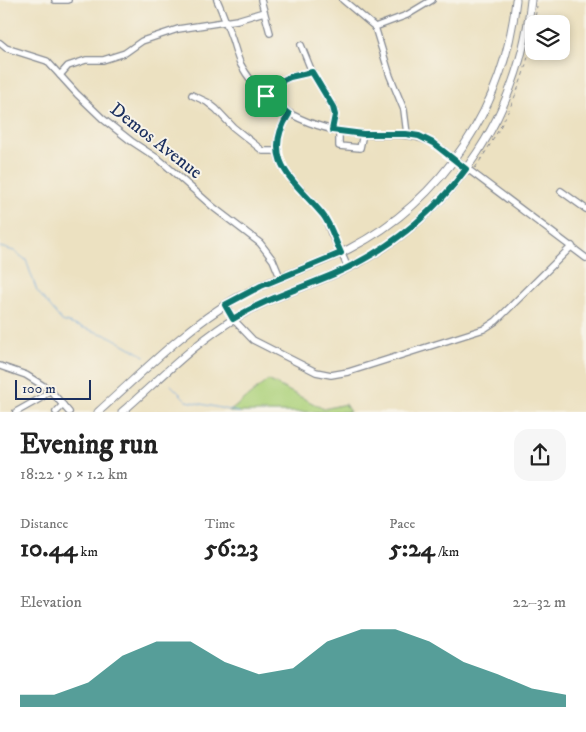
<!DOCTYPE html>
<meta charset="utf-8">
<style>
body{margin:0;font-family:"IM FELL DW Pica",serif;background:#f6f6f6;color:#222;height:100vh;display:flex;flex-direction:column;font-size:19px;white-space:nowrap}
*{box-sizing:border-box;margin:0}
p{font-size:16px;color:#767676}
.icon{flex:none;width:28px;height:28px;fill:none;stroke:currentColor;stroke-width:2;stroke-linecap:round;stroke-linejoin:round}
.map{position:relative;height:412px;overflow:hidden}
.sheet{display:flex;flex-direction:column;background:#fff;flex:1}
.sheet>*{flex:none}
.controls{position:absolute;left:525px;top:15px;display:grid;gap:10px}
.controls a{display:grid;place-items:center;width:45px;height:45px;border-radius:10px;background:#fff;box-shadow:0 2px 8px #0003;font-size:25px}
.scale{position:absolute;left:15px;bottom:12px;width:76px;box-sizing:border-box;padding-left:5px;border:2px solid #1b2f5e;border-top:0;font-size:14px;line-height:18px;white-space:nowrap;color:#1b2f5e;-webkit-text-stroke:4px #f7f3e8;paint-order:stroke}
.pin{position:absolute;display:grid;place-items:center;width:42px;height:42px;color:#fff;margin:-21px;border-radius:10px;box-shadow:0 2px 8px #0006}
.round{display:grid;place-items:center;flex:none;width:52px;height:52px;border-radius:15px;background:#f6f6f6}
.summary{display:flex;align-items:center;justify-content:space-between;height:85px;padding:0 20px}
h1{font-size:28px;font-weight:800;line-height:38px}
.figures{display:grid;grid-template-columns:repeat(3,1fr);gap:8px;height:85px;padding:5px 20px}
.figures div{display:grid;align-content:center}
.figures b{font-size:25px;font-weight:800}
.figures small{font-size:14px;font-weight:400}
.figures p{font-size:14px}
.chart{height:140px;padding:10px 20px}
.chart p{display:flex;justify-content:space-between}
.chart svg{width:100%;height:90px;margin-top:5px;fill:#0f766e;opacity:.7}
.map>svg:first-child{display:block}
.green{fill:#add27b;stroke:#64806c}
.lines{fill:none;stroke-linecap:round;stroke-linejoin:round}
.stream{stroke:#6ba4da;stroke-width:1}
.minor-casing{stroke:#848890;stroke-width:8}
.major-casing{stroke:#848890;stroke-width:9}
.path{stroke:#848890;stroke-width:1;stroke-dasharray:4 4;stroke-linecap:butt}
.minor{stroke:#fff;stroke-width:5.5}
.major{stroke:#fff;stroke-width:7}
.route-casing{stroke:#fff;stroke-width:10}
.route{stroke:#0f766e;stroke-width:6}
.labels{text-anchor:middle;dominant-baseline:central;stroke-width:4;stroke-linejoin:round;paint-order:stroke}
.street-label{font-size:19px;fill:#1b2f5e;stroke:#f7f3e8}
</style>
<div class="map">
<svg width="586" height="412" viewBox="0 0 586 412">
<rect width="100%" height="100%" fill="#f7f3e8"/>
<filter id="ink" filterUnits="userSpaceOnUse"><feTurbulence type="fractalNoise" baseFrequency=".02" numOctaves="2"/><feDisplacementMap in="SourceGraphic" scale="10" xChannelSelector="R" yChannelSelector="G"/><feConvolveMatrix kernelMatrix="1 2 1 2 8 2 1 2 1" color-interpolation-filters="sRGB"/></filter>
<filter id="wash" filterUnits="userSpaceOnUse"><feTurbulence type="fractalNoise" baseFrequency=".0096" numOctaves="4" result="noise"/><feDisplacementMap in="SourceGraphic" scale="20" xChannelSelector="R" yChannelSelector="G"/><feGaussianBlur stdDeviation="1.12" result="paint"/><feColorMatrix in="noise" values="0 0 0 0 0 0 0 0 0 0 0 0 0 0 0 0 0 1.4 0 .05"/><feComposite in="paint" operator="in"/></filter>
<g filter="url(#wash)">
<rect width="100%" height="100%" fill="#ece1c1"/>
<!-- green -->
<polygon class="green" points="268,380 324,409 345,404 350,412 229,412"/>
<g class="lines">
<!-- stream -->
<g class="stream">
<polyline points="0,247 14,251 26,260 37,291 62,321 109,336 145,356"/>
<polyline points="171,385 187,401 239,412"/>
</g>
</g>
</g>
<g filter="url(#ink)">
<g class="lines">
<!-- minor casing -->
<g class="minor-casing">
<g id="minor">
<polyline points="55,0 68,0"/>
<path d="M217 0C223 13 227 26 232 39 235 48 237 57 241 65 266 110 313 130 362 134 390 137 405 130 433 143L586 258"/>
<polyline points="261,0 270,33"/>
<polyline points="343,0 375,27 390,76 404,110 407,134"/>
<polyline points="375,27 407,15 432,0"/>
<polyline points="0,43 6,48 47,61 77,94 103,119 131,141 160,160 213,207 260,243 273,260 280,277"/>
<polyline points="301,45 312,72 333,107 335,115 332,130"/>
<polyline points="60,75 68,66 86,60 103,60 125,53 142,41 178,29 237,20 264,12"/>
<polyline points="192,95 207,102 216,109 233,127 263,151 276,151"/>
<polyline points="266,96 277,83 290,77 312,72"/>
<path d="M289 114C258 161 297 181 323 215 327 220 329 227 331 233 337 244 343 256 348 268"/>
<polyline points="339,131 339,146 360,148 363,134"/>
<polyline points="561,191 586,209"/>
<polyline points="225,305 233,319 253,340 316,372 331,375 348,372 484,329 496,321 572,246"/>
<polyline points="0,366 26,375 50,390 69,412"/>
<polyline points="16,412 41,398 50,390"/>
<polyline points="56,412 63,405"/>
</g>
</g>
<!-- major casing -->
<g class="major-casing">
<g id="major">
<path d="M98 412C142 373 184 329 235 299 271 278 312 268 349 249 444 200 505 105 516 0"/>
<path d="M122 412C160 379 196 341 239 316 277 293 321 283 360 262 457 209 520 109 531 0"/>
</g>
</g>
<!-- path -->
<g class="path">
<polyline points="534,24 537,6"/>
<polyline points="533,31 534,24"/>
<path d="M475 168C501 130 523 88 531 42"/>
</g>
<!-- minor -->
<use href="#minor" class="minor"/>
<!-- major -->
<use href="#major" class="major"/>
</g>
</g>
<g class="lines" filter="url(#ink)">
<!-- route casing -->
<g class="route-casing">
<path id="route" d="M312 72 333 107 335 115 332 130 363 134H406L419 136 433 143 466 169C432 215 387 251 334 274 299 289 265 299 233 319L225 305 261 286 341 253C335 241 331 225 323 215 296 182 259 160 289 114L266 96 277 83 290 77Z"/>
</g>
<!-- route -->
<use href="#route" class="route"/>
</g>
<g class="labels">
<!-- street labels -->
<g class="street-label">
<text transform="translate(156 141) rotate(38)">Demos Avenue</text>
</g>
</g>
</svg>
<div class="controls">
<a><svg class="icon" aria-label="layers" viewBox="0 0 24 24"><path d="M12 4l9 5-9 5-9-5zM3 14l9 5 9-5"/></svg></a>
</div>
<div class="scale">100 m</div>
<div class="pin" style="left:266px;top:96px;background:#1e9e55"><svg class="icon" aria-label="arrive" viewBox="0 0 24 24"><path d="M6 21V4h12l-3 4 3 4H6"/></svg></div>
</div>
<section class="sheet">
<div class="summary"><div><h1>Evening run</h1><p>18:22 · 9 × 1.2 km</p></div><a class="round"><svg class="icon" aria-label="share" viewBox="0 0 24 24"><path d="M12 15V3M7 8l5-5 5 5M5 13v7h14v-7"/></svg></a></div>
<div class="figures">
<div><p>Distance</p><b>10.44<small> km</small></b></div>
<div><p>Time</p><b>56:23</b></div>
<div><p>Pace</p><b>5:24<small> /km</small></b></div>
</div>
<div class="chart"><p><span>Elevation</span>22–32 m</p>
<svg viewBox="0 0 160 44" preserveAspectRatio="none"><path d="M0 44V38L10 38L20 32L30 19L40 12L50 12L60 22L70 28L80 25L90 12L100 6L110 6L120 12L130 22L140 28L150 35L160 38V44z"/></svg>
</div>
</section>
